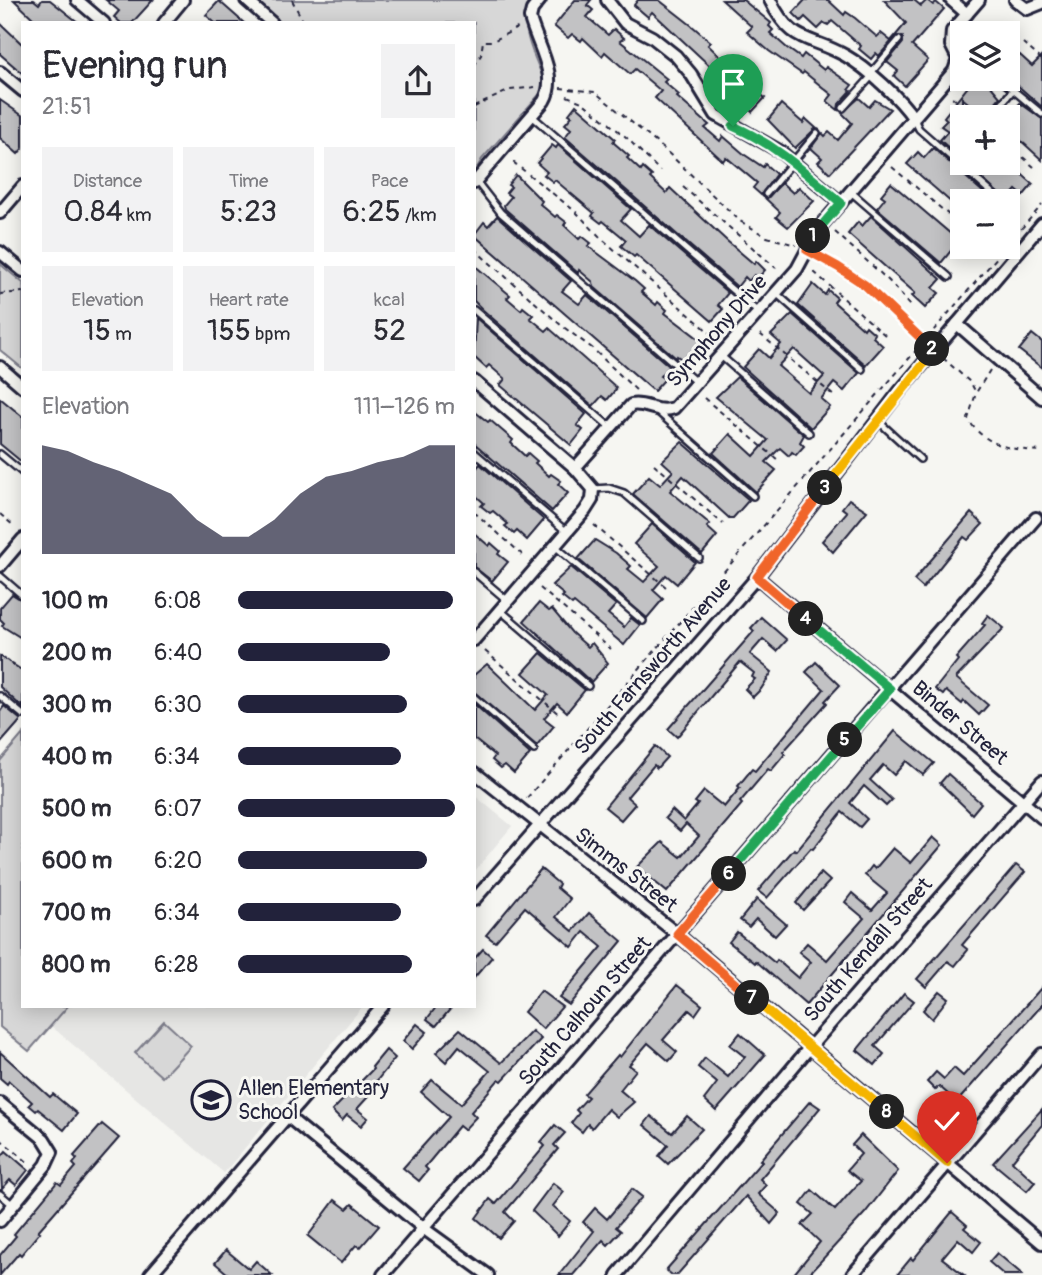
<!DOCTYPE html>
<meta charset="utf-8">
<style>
body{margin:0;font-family:Pangolin,sans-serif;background:#f2f2f3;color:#2b2b33;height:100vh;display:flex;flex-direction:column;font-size:26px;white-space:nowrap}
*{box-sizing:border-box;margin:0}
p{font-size:23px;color:#7c7c81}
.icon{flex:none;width:38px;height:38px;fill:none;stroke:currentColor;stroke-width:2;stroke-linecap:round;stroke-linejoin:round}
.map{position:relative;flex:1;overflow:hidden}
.sheet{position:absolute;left:21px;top:21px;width:455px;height:987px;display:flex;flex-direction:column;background:#fff;border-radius:0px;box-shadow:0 4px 18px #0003}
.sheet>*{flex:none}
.tools{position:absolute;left:950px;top:21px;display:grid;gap:14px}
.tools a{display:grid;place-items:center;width:70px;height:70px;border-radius:0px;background:#fff;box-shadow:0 4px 18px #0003;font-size:35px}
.pin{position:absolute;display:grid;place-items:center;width:60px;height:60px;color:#fff;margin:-72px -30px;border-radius:50% 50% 50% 0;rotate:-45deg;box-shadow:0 0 7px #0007}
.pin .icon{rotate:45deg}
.km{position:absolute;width:35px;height:35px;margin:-18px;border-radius:50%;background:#222;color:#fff;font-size:19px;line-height:35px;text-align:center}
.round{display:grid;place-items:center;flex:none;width:74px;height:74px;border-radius:0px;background:#f2f2f3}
.summary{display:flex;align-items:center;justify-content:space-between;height:119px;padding:0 21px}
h1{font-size:38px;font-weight:600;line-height:52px}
.stats{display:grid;grid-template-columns:repeat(3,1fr);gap:10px;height:119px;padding:7px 21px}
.stats div{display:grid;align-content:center;border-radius:0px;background:#f2f2f3;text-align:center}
.stats b{font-size:30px;font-weight:600}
.stats small{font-size:19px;font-weight:400}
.stats p{font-size:19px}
.chart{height:196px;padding:14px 21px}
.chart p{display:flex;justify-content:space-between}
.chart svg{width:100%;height:126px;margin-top:7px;fill:#22223b;opacity:.7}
ul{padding:0 21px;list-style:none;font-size:23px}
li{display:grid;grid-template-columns:112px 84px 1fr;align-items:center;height:52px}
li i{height:18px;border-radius:9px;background:#22223b}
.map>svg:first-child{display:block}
.built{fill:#e6e6e4}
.green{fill:#d7d7d7;stroke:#7c7c89;stroke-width:2}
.building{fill:#c2c2c4;stroke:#22223b;stroke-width:2;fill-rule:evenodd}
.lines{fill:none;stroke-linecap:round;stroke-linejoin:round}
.service-casing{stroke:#22223b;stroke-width:10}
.minor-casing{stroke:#22223b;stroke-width:16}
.path{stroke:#22223b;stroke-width:2;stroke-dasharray:5 5;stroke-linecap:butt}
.service{stroke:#f6f6f2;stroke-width:5}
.minor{stroke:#f6f6f2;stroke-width:10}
.split-1-casing{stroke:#fff;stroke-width:14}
.split-2-casing{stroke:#fff;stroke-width:14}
.split-3-casing{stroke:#fff;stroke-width:14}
.split-4-casing{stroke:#fff;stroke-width:14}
.split-5-casing{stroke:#fff;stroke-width:14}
.split-6-casing{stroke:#fff;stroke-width:14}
.split-7-casing{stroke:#fff;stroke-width:14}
.split-8-casing{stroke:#fff;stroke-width:14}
.split-9-casing{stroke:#fff;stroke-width:14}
.split-1{stroke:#22a559;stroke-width:9}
.split-2{stroke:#f0652b;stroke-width:9}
.split-3{stroke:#f5b400;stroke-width:9}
.split-4{stroke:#f0652b;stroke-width:9}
.split-5{stroke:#22a559;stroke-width:9}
.split-6{stroke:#22a559;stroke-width:9}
.split-7{stroke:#f0652b;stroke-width:9}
.split-8{stroke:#f5b400;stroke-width:9}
.split-9{stroke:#f5b400;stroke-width:9}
.labels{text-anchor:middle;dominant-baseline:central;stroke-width:6;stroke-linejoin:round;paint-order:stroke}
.street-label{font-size:21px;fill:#22223b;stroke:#f6f6f2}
.poi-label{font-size:21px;fill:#22223b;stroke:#f6f6f2;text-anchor:start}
</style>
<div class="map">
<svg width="1042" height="1275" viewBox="0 0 1042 1275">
<rect width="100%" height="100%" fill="#f6f6f2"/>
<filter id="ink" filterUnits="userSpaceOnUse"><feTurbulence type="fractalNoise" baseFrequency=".0143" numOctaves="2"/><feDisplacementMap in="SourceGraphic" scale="14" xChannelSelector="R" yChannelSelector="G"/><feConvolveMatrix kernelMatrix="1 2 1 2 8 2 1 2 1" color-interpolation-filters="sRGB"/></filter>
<g filter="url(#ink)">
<!-- built -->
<g class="built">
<polygon points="474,795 512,826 474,872"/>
<polygon points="68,1006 363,1006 224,1173 51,1026"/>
</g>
<!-- green -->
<g class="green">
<path d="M255 0H532C516 30 537 57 546 87L482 159 474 173V23H281Z"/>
<polygon points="0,264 23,283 23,369 0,350"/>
<polygon points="23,734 23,1006 68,1006 29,1051 0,1027 0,761"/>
<polygon points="164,1021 191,1046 162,1077 135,1053"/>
</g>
<!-- building -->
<g class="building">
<polygon points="14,0 34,0 39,4 42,0 50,0 79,23 38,23"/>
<polygon points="106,0 153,0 132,23 121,23 114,17 119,11"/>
<polygon points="575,0 591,0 587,5 593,10 587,17 608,35 614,29 624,38 620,41 667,79 664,82 679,95 677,97 709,125 705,128 720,141 723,136 745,155 763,167 765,164 776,174 761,195 753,188 757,183 726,157 723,161 655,98 661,91 635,69 630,74 605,52 602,56 583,38 581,41 572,34 568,38 554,26"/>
<polygon points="638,0 659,0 691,25 711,42 708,45 731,67 765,98 752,112 749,109 743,116 729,103 726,105 718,98 724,91 719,86 725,80 652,12 648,17 634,5"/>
<polygon points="722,0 743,0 771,23 769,26 773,30 770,33 787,48 801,58 804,54 824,70 826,67 852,85 849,89 851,91 839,104 838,110 827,101 832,95 804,72 802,74 769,51 747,32 752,27"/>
<polygon points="805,0 828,0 844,15 846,12 855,18 877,37 881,33 891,41 906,23 884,0 914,0 921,6 927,0 933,5 936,2 944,9 912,46 928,60 905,86 894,76 898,71 887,62 903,43 903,37 896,36 879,56 876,53 871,59 859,49 861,46 832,21 828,25 824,23 818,29 805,17 801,21 793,13"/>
<polygon points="219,1 244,23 215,23 206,15"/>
<polygon points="0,23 23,45 23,74 0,54"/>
<polygon points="1020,55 1032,66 1042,56 1042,107 1008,77 1012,69 1009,67"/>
<polygon points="974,79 985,79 1000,97 987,113 978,105 974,108 962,98 962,160 940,140 948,131 941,126 947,120 944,117"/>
<polygon points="859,98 869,107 875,100 890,109 830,173 818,162 822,158 811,148 822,133 825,136 829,132 838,140 852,123 842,113"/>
<polygon points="0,100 23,116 23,148 18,154 0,138"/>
<polygon points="1020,103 1042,119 1042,160 1008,129 1008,117 997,117 1007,106 1013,111"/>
<polygon points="781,104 803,123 806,119 816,128 795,148 768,120"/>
<polygon points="576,105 615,139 613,142 629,156 627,158 641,171 643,168 652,176 650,178 666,193 670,188 727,241 754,264 756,261 765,270 758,278 754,275 749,281 745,277 737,287 735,285 565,137 571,129 565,124 572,116 569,114"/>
<polygon points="552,145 556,148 558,145 631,209 621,220 639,236 649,225 728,293 718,305 723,309 712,321 636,255 634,257 621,246 626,240 603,221 601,223 592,216 594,213 555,180 553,182 544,175 547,172 537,163"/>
<polygon points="933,148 993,201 962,201 961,211 907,164 918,152 924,158"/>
<polygon points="965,163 1009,163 1033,184 1023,196 1016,190 1006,201"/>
<polygon points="516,175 542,201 540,204 555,217 557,215 566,222 564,225 579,239 582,236 591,243 588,246 635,281 644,289 641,292 656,305 658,302 667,310 665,313 703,342 692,354 690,352 683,360 677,356 676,358 594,287 593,282 579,270 578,273 505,209 504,205 511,197 506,193 511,187 508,185"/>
<polygon points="782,183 793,193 799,187 814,201 788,227 776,217 780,212 766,199"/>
<polygon points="891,183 959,241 941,263 877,208 885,198 881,195"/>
<polygon points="497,216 571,281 562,291 579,304 587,295 669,366 660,376 665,379 654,391 474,235 484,222 488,226"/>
<polygon points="871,216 941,279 933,288 939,293 925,308 912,296 915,293 848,234 858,222 862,226"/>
<polygon points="474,265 510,295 507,298 521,310 523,307 533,315 530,318 546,331 549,328 617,388 607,400 602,396 593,406 483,310 474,301"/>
<polygon points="813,284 825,295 828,290 837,298 834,302 864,329 866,326 875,334 873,337 883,346 866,365 798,305"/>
<path d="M792 314 859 373 844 391 834 383 821 399 830 407 811 428 743 367 759 349 769 358 781 344 771 335ZM794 349 824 376 809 393 778 366Z"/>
<polygon points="476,318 586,414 577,425 583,430 571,445 500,385 505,379 489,365 486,368 474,357"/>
<polygon points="1032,334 1042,342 1042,368 1019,350"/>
<polygon points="737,377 804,435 800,442 804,446 796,455 792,452 789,456 780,448 766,462 776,470 756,492 713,453 730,434 754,456 768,440 716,397"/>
<polygon points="0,398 23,417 23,463 0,444"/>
<polygon points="474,411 488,422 490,420 513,440 511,443 525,456 528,453 537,461 535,463 549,476 551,474 561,481 558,484 568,493 552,511 474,443"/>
<polygon points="682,442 749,500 733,518 729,518 683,476 670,491 710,524 707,527 717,536 702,554 633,494 649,476 660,485 673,471 662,461"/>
<polygon points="480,464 544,520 527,540 517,531 514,534 505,526 508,524 493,511 490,513 481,506 484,503 474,494 474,471"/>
<polygon points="849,499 867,511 833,552 822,541 847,512 842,508"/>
<polygon points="971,513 983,524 968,540 964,537 923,588 914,580"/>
<polygon points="652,524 695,562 677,584 666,575 653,590 663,599 647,618 578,559 595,540 616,553 631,566 628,569 644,582 659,566 634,544"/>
<polygon points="474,533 489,546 491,543 500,551 498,554 508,562 492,581 474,567"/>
<polygon points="571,567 616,605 608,614 624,627 631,618 640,625 624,645 574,603 572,605 562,597 564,595 552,585"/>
<polygon points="12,594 23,601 23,639 2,626 4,623 0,619 0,608"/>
<polygon points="539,603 549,611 552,609 572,633 588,647 592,643 608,663 591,682 524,621"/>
<polygon points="988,615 1004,628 956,678 988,705 979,715 964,701 962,704 946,691 943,695 935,689 958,660 956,658 985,625 982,623"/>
<polygon points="761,617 787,640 777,651 763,639 750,654 772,672 761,689 753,697 745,689 755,679 752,677 754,673 740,662 677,737 668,729 754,631 751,628"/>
<polygon points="541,653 585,690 567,712 557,703 544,718 554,726 537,746 474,692 474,675 487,664 535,710 548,695 523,673"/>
<polygon points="0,656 23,671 23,708 0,687"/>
<polygon points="816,662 840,685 825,701 827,703 783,752 785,754 771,771 768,769 740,802 742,804 667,892 637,867 662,842 681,857 699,836 686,824 680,831 665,818 672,810 684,821 698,804 695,802 704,791 724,807 740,788 738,786 752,769 755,771 824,689 806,672"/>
<polygon points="474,704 530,754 514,773 505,765 501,768 492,760 495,756 474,739"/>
<polygon points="4,706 21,720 0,744 0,712"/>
<polygon points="895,731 934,763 923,775 906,761 894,775 883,765 870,780 892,800 886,806 864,786 850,803 867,819 860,827 842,812 813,849 811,848 767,898 758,891 794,849 796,851"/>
<polygon points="655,746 667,757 657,768 654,765 627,797 635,804 621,820 605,807"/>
<polygon points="948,774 981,803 972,814 940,783"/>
<polygon points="933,837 942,845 806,1005 756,961 755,963 729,942 737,932 775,963 777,960 798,978 811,962 799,952 807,943 827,960 864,918 845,902 852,893 872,910 887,893 865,875 872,866 875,869 893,848 911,863"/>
<polygon points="1016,865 1025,872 962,945 968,950 955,966 948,961 926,987 917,979"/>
<polygon points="541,869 559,884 557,888 570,899 556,917 573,931 589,913 622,941 569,1005 559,998 602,947 584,932 572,947 525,907 495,942 486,935"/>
<polygon points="821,873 830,881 803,910 796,903"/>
<polygon points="757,899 786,924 775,936 756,919 749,927 740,920"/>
<polygon points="483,949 492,957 474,978 474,959"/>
<polygon points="677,985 702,1005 695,1015 689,1010 663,1040 677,1052 669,1061 648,1043 629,1065 636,1070 620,1090 634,1102 617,1117 608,1109 592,1128 588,1124 582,1132 571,1123 579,1113 576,1110 588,1097 584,1094 618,1055 620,1057"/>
<polygon points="1042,987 1042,1005 957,1102 939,1086 935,1090 927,1082 936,1072 944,1079 954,1068 963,1076"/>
<polygon points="541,991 562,1007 543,1029 524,1012"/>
<polygon points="939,991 948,998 932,1019 923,1010"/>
<polygon points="904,993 914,1001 875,1046 884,1054 875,1065 857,1050"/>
<polygon points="437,1006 453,1006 436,1026 427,1019"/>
<polygon points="417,1024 427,1032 412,1049 403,1041"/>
<polygon points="460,1029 501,1063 532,1031 541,1039 502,1081 499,1079 471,1112 476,1117 464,1130 459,1126 425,1167 428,1170 419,1181 403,1168 449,1117 421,1092 432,1080 461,1104 490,1071 459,1046 446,1062 436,1053"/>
<polygon points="740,1033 765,1055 716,1111 704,1100 717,1083 698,1067 705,1058 728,1077 745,1057 730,1045"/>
<polygon points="386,1050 395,1058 375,1083 378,1086 357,1109 368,1118 361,1126 347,1115 342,1121 332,1111 373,1069 372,1067"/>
<polygon points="0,1052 50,1097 53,1094 77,1114 64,1130 38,1109 36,1111 29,1105 32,1102 9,1081 7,1084 0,1078"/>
<polygon points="810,1101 820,1108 760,1179 766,1185 758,1194 780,1213 771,1224 746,1196 677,1275 672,1275 666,1270 762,1161 760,1160"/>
<polygon points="1042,1109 1042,1125 1012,1161 1035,1182 1027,1191 993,1163"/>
<polygon points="651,1116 672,1133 687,1116 702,1129 668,1164 659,1156 668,1145 644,1125"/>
<polygon points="102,1124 119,1138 38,1231 40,1232 21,1255 19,1253 0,1275 0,1255 16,1236 14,1234 57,1182 61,1185 76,1167 73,1164 77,1159 74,1156"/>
<polygon points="555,1125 565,1133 554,1145 558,1149 505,1212 514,1221 499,1238 476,1218 490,1199 496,1204 545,1146 541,1142"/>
<polygon points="861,1135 898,1171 865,1213 808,1275 793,1275 820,1242 802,1225 813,1214 801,1204 812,1190 835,1210 848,1195 861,1181 847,1170 861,1154 852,1145"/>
<polygon points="6,1151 28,1170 16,1185 10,1180 2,1189 0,1158"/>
<polygon points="553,1183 564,1192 553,1206 570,1221 558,1236 532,1211"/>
<polygon points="632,1189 642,1197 616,1227 621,1231 608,1245 603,1240 573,1275 559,1275 594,1231 583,1222 595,1208 607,1219"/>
<polygon points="335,1200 347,1209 352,1204 379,1226 360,1248 356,1245 341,1263 308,1236"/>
<polygon points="952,1212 967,1225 964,1228 981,1242 973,1252 958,1239 942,1258 964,1275 897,1275 911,1258 913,1260"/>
<polygon points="226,1250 249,1269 256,1261 272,1275 229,1275 215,1263"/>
<polygon points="997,1253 1023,1275 1004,1275 989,1262"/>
</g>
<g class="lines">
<!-- service casing -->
<g class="service-casing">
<g id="service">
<polyline points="871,73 899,40"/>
<polyline points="1000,79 1042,114"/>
<polyline points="843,108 871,77"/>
<polyline points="532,116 759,313"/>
<polyline points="990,117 1013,90"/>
<polyline points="914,119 919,129 1001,201"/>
<polyline points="476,181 501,213 697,383"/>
<polyline points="851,192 949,277"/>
<polyline points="766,194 817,133"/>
<polyline points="776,293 862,369"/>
<polyline points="474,310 610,427"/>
<polyline points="721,356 809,433"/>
<polyline points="657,411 753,496"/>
<polyline points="877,420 920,459"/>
<polyline points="474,452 567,532"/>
<polyline points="0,454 23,473"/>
<polyline points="593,489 609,488 624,493 699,558"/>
<polyline points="555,546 643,621"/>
<polyline points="474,572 508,601"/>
<polyline points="0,576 23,596"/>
<polyline points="500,610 588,686"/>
<polyline points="0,696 23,715"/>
<polyline points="474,697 534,750"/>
<polyline points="0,1194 13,1205"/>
</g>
</g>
<!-- minor casing -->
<g class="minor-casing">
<g id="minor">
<polyline points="77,0 104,23"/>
<polyline points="246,0 272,23"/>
<polyline points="607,0 625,23 652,37 676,56 691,74 716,115 781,152 841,203"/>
<path d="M770 0C792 45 809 35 846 56 867 68 901 99 914 119"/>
<polyline points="951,0 967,14"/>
<polyline points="1015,0 1027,9 1042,3"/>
<polyline points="164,23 183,0"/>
<polyline points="0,72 23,91"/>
<path d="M474 183 544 101C559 75 537 45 530 18L532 10 540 0"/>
<polyline points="0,213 23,186"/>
<polyline points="0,252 23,271"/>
<polyline points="957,324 1042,398"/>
<polyline points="0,367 23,387"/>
<polyline points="474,381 575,468"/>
<polyline points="0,566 23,539"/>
<polyline points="757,577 1042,818"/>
<path d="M474 640 585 511 592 500 593 489 575 468 631 405C647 402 655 414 674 408L797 269 819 228 954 71 958 59 951 45 952 31 979 0"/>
<polyline points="474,772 677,934 1042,1243"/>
<polyline points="474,900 757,577 900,391 1042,224"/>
<polyline points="0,1103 44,1139 52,1152 46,1165 0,1221"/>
<polyline points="287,1116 423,1228 488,1275"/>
<polyline points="150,1275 383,1006"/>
<polyline points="383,1275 1036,518"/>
<polyline points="617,1275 810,1047 1042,781"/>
<polyline points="852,1275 1042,1054"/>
</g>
</g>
<!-- path -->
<g class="path">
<polyline points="292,0 304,23"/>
<polyline points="1023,43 1042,60"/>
<polyline points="474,66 481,55 483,41 493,41 521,26"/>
<polyline points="560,88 595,92 664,149 740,221 767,237 796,245"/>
<polyline points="567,96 582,102 626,137 660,171"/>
<polyline points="952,97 976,117"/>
<polyline points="474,107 510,90 536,87"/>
<polyline points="1008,144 1034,167"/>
<polyline points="513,162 576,212 601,238 716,338"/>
<polyline points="892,167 962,226"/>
<polyline points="683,187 776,268"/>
<polyline points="835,232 889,281 911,306"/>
<polyline points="1008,244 1042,205"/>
<polyline points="474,249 562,326 592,348 639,393"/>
<polyline points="817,255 865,285 924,340"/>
<polyline points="814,272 886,336"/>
<polyline points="0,294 23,292"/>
<polyline points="760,334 834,396"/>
<polyline points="943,358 971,383 976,393"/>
<path d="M990 370 976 393 968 419C985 447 1013 450 1042 451"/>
<polyline points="704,398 778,460"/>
<polyline points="654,464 723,524"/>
<polyline points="474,512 525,557"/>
<polyline points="0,514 14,526"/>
<polyline points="594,525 667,588"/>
<polyline points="540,588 611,649"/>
<polyline points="485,651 560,715"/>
<polyline points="527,798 1006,247"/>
<polyline points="0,1139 30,1164"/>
</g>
<!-- service -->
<use href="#service" class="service"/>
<!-- minor -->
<use href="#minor" class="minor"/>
</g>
</g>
<g class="lines" filter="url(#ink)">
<!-- split-1 casing -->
<g class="split-1-casing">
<path id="split-1" d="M733 126C775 144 806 173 841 203L813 236"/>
</g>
<!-- split-2 casing -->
<g class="split-2-casing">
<polyline id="split-2" points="813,236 807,250 838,267 865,285 932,349"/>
</g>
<!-- split-3 casing -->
<g class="split-3-casing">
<polyline id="split-3" points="825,488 934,351 932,349"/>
</g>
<!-- split-4 casing -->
<g class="split-4-casing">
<polyline id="split-4" points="806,619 757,577 825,488"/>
</g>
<!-- split-5 casing -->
<g class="split-5-casing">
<polyline id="split-5" points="806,619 890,689 845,740"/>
</g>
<!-- split-6 casing -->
<g class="split-6-casing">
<polyline id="split-6" points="729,874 845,740"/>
</g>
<!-- split-7 casing -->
<g class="split-7-casing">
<polyline id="split-7" points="729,874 677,934 752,998"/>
</g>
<!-- split-8 casing -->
<g class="split-8-casing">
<polyline id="split-8" points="752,998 887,1112"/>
</g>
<!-- split-9 casing -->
<g class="split-9-casing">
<polyline id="split-9" points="887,1112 947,1163"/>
</g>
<!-- split-1 -->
<use href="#split-1" class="split-1"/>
<!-- split-2 -->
<use href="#split-2" class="split-2"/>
<!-- split-3 -->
<use href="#split-3" class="split-3"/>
<!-- split-4 -->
<use href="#split-4" class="split-4"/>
<!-- split-5 -->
<use href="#split-5" class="split-5"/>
<!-- split-6 -->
<use href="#split-6" class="split-6"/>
<!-- split-7 -->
<use href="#split-7" class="split-7"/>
<!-- split-8 -->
<use href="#split-8" class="split-8"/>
<!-- split-9 -->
<use href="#split-9" class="split-9"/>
</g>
<!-- icons -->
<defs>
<g id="school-ring" transform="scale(2.0125)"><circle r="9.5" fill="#f6f6f2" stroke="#22223b" stroke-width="1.5"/><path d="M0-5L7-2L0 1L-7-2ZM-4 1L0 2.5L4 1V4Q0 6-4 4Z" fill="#22223b"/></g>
</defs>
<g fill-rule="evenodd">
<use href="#school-ring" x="211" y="1100"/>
</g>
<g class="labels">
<!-- street labels -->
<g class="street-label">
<text transform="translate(717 331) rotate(-49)">Symphony Drive</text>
<text transform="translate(653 666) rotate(-49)">South Farnsworth Avenue</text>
<text transform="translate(960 723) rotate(40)">Binder Street</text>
<text transform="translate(626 870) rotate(38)">Simms Street</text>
<text transform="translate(868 950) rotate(-49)">South Kendall Street</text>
<text transform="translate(585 1011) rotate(-49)">South Calhoun Street</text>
</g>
<!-- poi labels -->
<g class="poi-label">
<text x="238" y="1088">Allen Elementary<tspan x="238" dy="24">School</tspan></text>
</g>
</g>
</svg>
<div class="tools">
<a><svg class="icon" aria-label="layers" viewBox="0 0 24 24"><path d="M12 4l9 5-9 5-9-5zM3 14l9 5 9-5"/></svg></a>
<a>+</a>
<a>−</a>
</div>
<div class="pin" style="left:733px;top:126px;background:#1e9e55"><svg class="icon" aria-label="arrive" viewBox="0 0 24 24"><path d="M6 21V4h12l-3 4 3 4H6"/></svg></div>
<div class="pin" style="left:947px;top:1163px;background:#d93025"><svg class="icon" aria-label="check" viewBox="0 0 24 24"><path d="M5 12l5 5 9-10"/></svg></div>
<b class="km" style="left:813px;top:236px">1</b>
<b class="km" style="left:932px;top:349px">2</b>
<b class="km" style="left:825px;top:488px">3</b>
<b class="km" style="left:806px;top:619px">4</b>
<b class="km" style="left:845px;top:740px">5</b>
<b class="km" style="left:729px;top:874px">6</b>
<b class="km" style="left:752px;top:998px">7</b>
<b class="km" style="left:887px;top:1112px">8</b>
<section class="sheet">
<div class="summary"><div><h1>Evening run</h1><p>21:51</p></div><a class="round"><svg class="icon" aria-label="share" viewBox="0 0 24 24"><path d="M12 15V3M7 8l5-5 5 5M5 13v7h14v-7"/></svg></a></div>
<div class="stats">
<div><p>Distance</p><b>0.84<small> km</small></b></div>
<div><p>Time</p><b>5:23</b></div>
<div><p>Pace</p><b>6:25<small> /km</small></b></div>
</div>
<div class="stats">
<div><p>Elevation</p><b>15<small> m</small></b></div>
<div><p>Heart rate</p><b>155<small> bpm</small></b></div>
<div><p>kcal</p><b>52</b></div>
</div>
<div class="chart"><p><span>Elevation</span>111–126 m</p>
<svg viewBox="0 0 160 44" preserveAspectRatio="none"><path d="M0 44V6L10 8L20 12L30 15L40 19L50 23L60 32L70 38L80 38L90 32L100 23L110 17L120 15L130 12L140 10L150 6L160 6V44z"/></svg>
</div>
<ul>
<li><b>100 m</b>6:08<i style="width:99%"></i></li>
<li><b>200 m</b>6:40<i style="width:70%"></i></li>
<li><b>300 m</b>6:30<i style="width:78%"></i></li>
<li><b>400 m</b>6:34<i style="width:75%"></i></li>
<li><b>500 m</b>6:07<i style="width:100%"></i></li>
<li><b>600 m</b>6:20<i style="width:87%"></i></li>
<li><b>700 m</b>6:34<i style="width:75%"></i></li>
<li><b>800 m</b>6:28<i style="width:80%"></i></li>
</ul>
</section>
</div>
